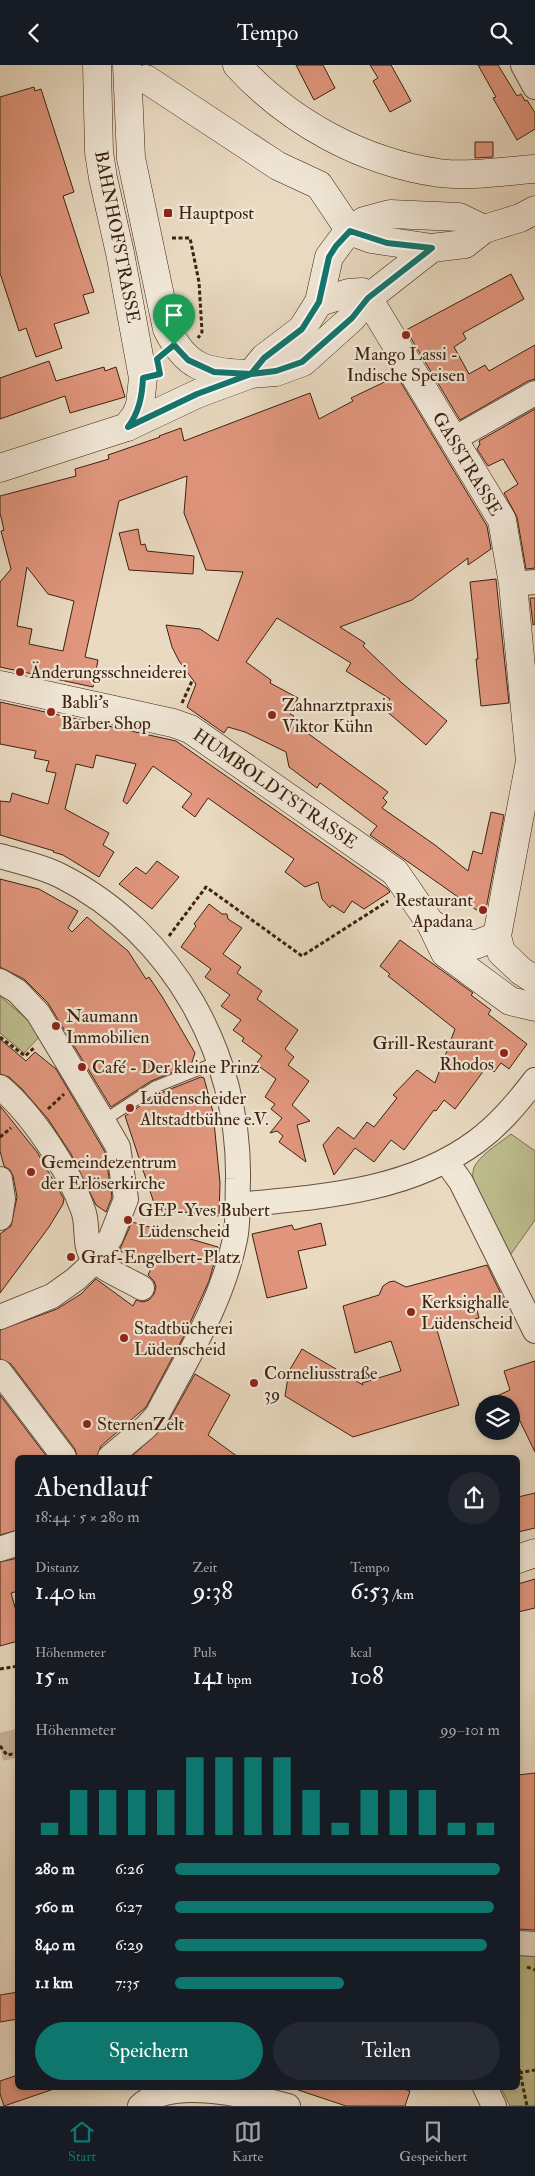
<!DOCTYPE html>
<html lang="de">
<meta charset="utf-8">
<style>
body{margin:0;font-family:"IM FELL Double Pica",serif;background:#242831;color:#f1f3f6;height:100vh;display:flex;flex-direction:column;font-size:19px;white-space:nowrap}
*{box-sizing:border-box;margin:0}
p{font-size:16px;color:#9ea1a6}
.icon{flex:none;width:28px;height:28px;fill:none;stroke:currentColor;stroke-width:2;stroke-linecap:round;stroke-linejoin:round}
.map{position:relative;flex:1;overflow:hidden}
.drawer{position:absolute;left:15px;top:1390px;width:505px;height:635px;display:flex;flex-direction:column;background:#171b24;border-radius:8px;box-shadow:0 2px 8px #0003}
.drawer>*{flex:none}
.tools{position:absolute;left:475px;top:1330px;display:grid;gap:10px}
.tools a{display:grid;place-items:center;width:45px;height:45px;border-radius:50%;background:#171b24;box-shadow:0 2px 8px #0003;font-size:25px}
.pin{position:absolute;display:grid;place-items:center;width:42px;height:42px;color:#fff;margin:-51px -21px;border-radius:50% 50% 50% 0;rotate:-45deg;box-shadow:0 0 5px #0007}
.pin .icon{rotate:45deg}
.round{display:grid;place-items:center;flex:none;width:52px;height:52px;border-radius:26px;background:#242831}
.overview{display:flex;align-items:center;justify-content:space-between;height:85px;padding:0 20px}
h1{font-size:28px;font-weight:600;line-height:38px}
.figures{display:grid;grid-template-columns:repeat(3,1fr);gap:8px;height:85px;padding:5px 20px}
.figures div{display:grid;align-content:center}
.figures b{font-size:25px;font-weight:600}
.figures small{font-size:14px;font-weight:400}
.figures p{font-size:14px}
.chart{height:140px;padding:10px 20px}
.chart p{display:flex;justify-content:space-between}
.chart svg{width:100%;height:90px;margin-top:5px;stroke:#0f766e;stroke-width:6}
.button{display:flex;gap:10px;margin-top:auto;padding:10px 20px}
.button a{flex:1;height:58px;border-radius:30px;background:#0f766e;color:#fff;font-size:20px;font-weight:600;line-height:58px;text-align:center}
.button a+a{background:#242831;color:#f1f3f6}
ul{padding:0 20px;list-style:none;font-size:16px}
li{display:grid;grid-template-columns:80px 60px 1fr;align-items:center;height:38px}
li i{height:12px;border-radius:6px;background:#0f766e}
header{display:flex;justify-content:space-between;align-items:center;height:65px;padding:0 20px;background:#171b24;font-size:22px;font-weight:600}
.tab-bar{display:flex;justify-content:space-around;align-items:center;height:70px;border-top:1px solid #363941;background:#171b24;font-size:14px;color:#9ea1a6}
.tab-bar a{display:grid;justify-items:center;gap:2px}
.tab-bar .on{color:#0f766e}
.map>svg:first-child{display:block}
.green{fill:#bdbd8e;stroke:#7c704e}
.building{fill:#e1967d;stroke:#3c220f;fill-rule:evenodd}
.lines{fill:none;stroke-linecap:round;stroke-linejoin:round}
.secondary-tunnel{stroke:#c6b59d;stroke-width:28;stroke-dasharray:28 14;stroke-linecap:butt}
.lane-casing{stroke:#67503c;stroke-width:13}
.street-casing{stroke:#67503c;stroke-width:26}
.secondary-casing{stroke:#3c220f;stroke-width:29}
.path{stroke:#3c220f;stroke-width:3;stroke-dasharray:4 2.5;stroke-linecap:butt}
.lane{stroke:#f1e7d7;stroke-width:11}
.street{stroke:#f1e7d7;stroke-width:24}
.secondary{stroke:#f1e7d7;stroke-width:28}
.route-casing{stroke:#fff;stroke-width:10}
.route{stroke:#0f766e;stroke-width:6}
.poi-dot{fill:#8f2418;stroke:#f1e7d7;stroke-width:2}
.labels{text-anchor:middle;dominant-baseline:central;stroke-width:4.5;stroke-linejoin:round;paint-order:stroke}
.poi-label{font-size:18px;fill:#3c220f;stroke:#f1e7d7;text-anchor:start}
.street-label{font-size:18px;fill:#3c220f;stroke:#f1e7d7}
</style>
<header><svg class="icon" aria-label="back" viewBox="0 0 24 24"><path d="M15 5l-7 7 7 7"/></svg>Tempo<svg class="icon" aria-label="search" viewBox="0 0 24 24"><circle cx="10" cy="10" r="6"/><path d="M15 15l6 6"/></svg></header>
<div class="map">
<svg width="535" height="2041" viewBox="0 0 535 2041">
<rect width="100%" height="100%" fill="#e9dac1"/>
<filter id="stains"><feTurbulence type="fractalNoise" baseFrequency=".004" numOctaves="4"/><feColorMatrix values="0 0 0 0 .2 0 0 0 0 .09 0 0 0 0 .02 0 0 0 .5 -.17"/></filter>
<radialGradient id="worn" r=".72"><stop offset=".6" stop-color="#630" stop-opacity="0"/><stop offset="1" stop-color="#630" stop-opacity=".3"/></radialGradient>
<!-- green -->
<g class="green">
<polygon points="0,931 43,968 24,988 0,968"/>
<path d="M511 1069 535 1086V1155L511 1189C501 1171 461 1118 476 1099 484 1087 500 1078 511 1069Z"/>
<polygon points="518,1887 535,1889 535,2041 510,2041 501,2023 518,2022"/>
</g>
<!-- building -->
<g class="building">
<polygon points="296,0 323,0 335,23 314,35"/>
<polygon points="370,0 391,0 411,36 390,47 373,16 378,13"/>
<polygon points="478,0 498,0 517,31 521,29 525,36 527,35 535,48 535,64 517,75 493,33 496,32"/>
<polygon points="34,22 35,26 41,24 74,127 63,131 94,227 83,230 89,248 54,259 62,283 36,292 26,263 19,266 0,208 0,32"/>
<polygon points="475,77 493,77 493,92 475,93"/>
<polygon points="511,209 524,234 463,268 466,274 454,282 469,309 485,300 489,306 535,280 535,314 528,316 460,355 406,265"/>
<polygon points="49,296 56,316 104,302 105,306 116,302 125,332 70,348 65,331 0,354 0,313"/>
<path d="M397 311 487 461 491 484 468 500V493L412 535 340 562 365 578 363 581 402 618 447 656 426 680 384 644 390 634 346 606 351 598 277 553 246 597 271 615 270 618 298 633 290 649 294 651 291 656 388 727 383 733 387 737 382 743 435 780 468 806 473 786 482 789 491 747 504 750 486 844 478 846 370 770 377 761 320 718 317 723 289 702 286 687 245 667 228 662 224 668 187 642 196 619 179 596 172 582 166 560 200 564 218 576 243 507 206 505 184 448 187 411 119 436 85 592 98 595 93 622 0 602V517L11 504 1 466 4 465 0 448V431L76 411 75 404 109 394 108 390 160 372 159 371 181 363 184 376 310 328 319 354 353 336 351 333ZM27 502 48 529 74 536 63 586 29 579 32 564 17 561Z"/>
<polygon points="535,344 535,503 526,504 517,452 504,428 518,419 503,394 488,401 477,384 480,379 479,376"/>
<polygon points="138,464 141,480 145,479 147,486 194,491 193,509 129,505 119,468"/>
<polygon points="496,514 509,638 481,641 476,594 478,594 470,517"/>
<polygon points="530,533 535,533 535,559 533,560"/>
<polygon points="0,637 176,676 387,823 390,827 364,844 352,836 344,848 332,840 330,843 322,834 318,817 305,822 285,807 294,794 208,733 195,752 182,742 192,729 153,701 127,739 123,736 136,699 96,690 93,703 76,699 65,744 109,768 103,780 114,787 99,812 63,790 53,787 54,786 0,770 0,736 10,737 12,728 48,739 56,708 46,706 49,696 34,693 36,686 0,679"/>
<polygon points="157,796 179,812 152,844 119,819 136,802 146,809"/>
<polygon points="0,814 39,824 78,846 68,863 72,867 87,852 128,886 146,914 149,912 163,933 195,988 191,1000 151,1016 111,1042 48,938 24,914 0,902"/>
<polygon points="209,839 222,849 227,849 228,854 242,863 223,889 241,902 237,908 262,926 257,934 298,965 285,984 294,992 288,1000 309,1016 292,1040 310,1056 297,1060 306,1097 279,1077 283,1071 277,1066 270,1068 282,1053 271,1044 275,1039 265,1032 276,1014 256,999 262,991 242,976 244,973 233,965 241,955 221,941 230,930 205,912 211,904 181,882 196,861 194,859"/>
<polygon points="400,875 473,928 471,930 491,945 488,949 527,979 509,1004 501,998 494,1007 489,1003 487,1005 485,1004 455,1044 444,1035 436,1046 434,1045 404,1085 391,1075 374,1097 355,1083 334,1110 323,1080 338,1062 354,1074 367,1057 374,1062 397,1033 393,1030 417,1005 435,1018 455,964 388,911 390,909 380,901"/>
<polygon points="0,974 26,996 35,987 56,1004 105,1087 112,1132 106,1147 96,1140 71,1089 48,1054 22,1024 9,1012 0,1009"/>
<polygon points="201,1012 204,1013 213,1047 220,1118 219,1151 156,1144 125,1051 158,1029"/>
<polygon points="0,1041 37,1087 64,1134 63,1139 49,1162 0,1228 0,1169 11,1161 17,1132 13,1111 10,1105 4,1101 0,1086"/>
<polygon points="132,1157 218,1182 217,1188 209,1216 190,1258 185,1257 185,1269 146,1342 101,1381 97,1392 77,1392 75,1384 11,1299 0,1294 0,1265 57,1244 81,1229 96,1214 133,1241 136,1235 143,1237 149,1235 154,1229 156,1222 154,1216 148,1210 155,1195 119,1186"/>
<polygon points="321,1158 326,1180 298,1186 307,1223 267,1233 252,1169 292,1160 294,1165"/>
<polygon points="487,1200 503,1233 476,1241 479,1253 437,1265 459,1340 353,1372 285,1331 289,1306 302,1284 363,1320 362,1318 401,1306 391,1276 355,1288 343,1241 379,1230 383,1221 389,1217 394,1216 406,1222"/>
<polygon points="535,1296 535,1387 517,1350 511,1353 511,1339 479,1339 510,1325 504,1306"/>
<polygon points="195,1309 230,1330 208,1370 238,1392 131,1392 167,1359"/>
<polygon points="0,1330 47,1392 18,1392 18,1465 0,1470"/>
<polygon points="535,1428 535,1463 518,1467 518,1432"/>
<polygon points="18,1493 18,1526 11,1528 18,1553 18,1576 0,1581 0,1497"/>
<polygon points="535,1514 535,1543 518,1547 518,1519"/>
<polygon points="535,1708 535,1865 518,1864 518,1710"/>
<polygon points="18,1927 18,1954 0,1957 0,1930"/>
<polygon points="18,2010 18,2022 50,2022 51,2025 4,2041 0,2029 0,2016"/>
<polygon points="298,2022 399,2022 410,2026 405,2041 346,2041 298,2025"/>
</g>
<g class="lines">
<!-- secondary-tunnel -->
<polyline class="secondary-tunnel" points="0,1682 18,1678"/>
<!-- lane casing -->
<g class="lane-casing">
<polyline id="lane" points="103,1056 155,1022 220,996"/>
</g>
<!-- street casing -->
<g class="street-casing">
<g id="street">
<polyline points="523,0 535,22"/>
<polyline points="452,375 535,328"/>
<polyline points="513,519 535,517"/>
<path d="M0 791C20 797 42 801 61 811 173 868 240 990 238 1114 237 1134 239 1155 235 1174 222 1238 187 1293 157 1350L146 1362 110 1392"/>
<polyline points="0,916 17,926 38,948 103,1056 118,1082 126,1134 111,1172 95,1196 76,1214 52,1231 0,1252"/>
<path d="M0 1022C33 1050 69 1105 83 1145 89 1160 83 1180 93 1193 101 1204 129 1215 142 1223"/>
<polyline points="446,1096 461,1117 535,1266"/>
<polyline points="0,1114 3,1134 0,1153"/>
<path d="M237 1140C319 1132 409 1127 477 1076 500 1059 518 1037 535 1015"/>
<polyline points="0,1307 64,1392"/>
<polyline points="0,1484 18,1478"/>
<polyline points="518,1878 535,1879"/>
<polyline points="485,2022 494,2041"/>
<path d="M140 2041C171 2011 251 2031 288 2041"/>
</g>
</g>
<!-- secondary casing -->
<g class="secondary-casing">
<g id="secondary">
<polyline points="97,0 99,87 103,113 120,188 143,313 140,340 136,350 127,362"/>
<path d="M127 0 131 93 167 264C186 302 204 307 245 309"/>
<path d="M237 0C289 57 362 97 439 108 470 112 504 106 535 104"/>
<polyline points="146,14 278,101 319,120 350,166 371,174 432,183 465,179 484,164 520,153 535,145"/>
<polyline points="319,237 349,228 362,227 368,233 502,455 513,519 530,696 497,871 501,887 521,906 535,915"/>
<polyline points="251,309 264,293 302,264 319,237 329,192 343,173 364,156 390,149 459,152 484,164"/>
<polyline points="0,403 127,362 197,329 251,309 276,307 303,297 352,253 368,233 432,183"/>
<polyline points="0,620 173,658 190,664 395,807 431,859 445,888 510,936 535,942"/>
<polyline points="432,859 460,876 475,880 497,871"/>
<polyline points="518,1494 535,1488"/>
</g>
</g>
<!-- path -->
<g class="path">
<polyline points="172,173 190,173 199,217 202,267 198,273"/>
<polyline points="182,638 192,616"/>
<polyline points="169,871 206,822 302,891 388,836"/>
<polyline points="0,972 25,991 34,983"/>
<polyline points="48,1044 64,1029"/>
<polyline points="0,1072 11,1063"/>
<polyline points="0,1604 18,1601"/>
<polyline points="0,1681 7,1690 18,1688"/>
<polyline points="527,1902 535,1905"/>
<polyline points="518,1998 527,2041"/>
<polyline points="519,2008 535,2005"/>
</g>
<!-- lane -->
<use href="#lane" class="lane"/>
<!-- street -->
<use href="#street" class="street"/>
<!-- secondary -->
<use href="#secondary" class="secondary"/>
</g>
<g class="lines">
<!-- route casing -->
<g class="route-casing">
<path id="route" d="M174 280 157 294 160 309 143 313C142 332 139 347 128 362L197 329 251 309 264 293 302 264 319 237 329 192 336 181 350 166 387 178 432 183 368 233 352 253 302 297 276 306 251 309 214 307 188 295 174 280"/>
</g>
<!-- route -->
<use href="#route" class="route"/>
</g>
<!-- markers -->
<g class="poi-dot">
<rect x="163" y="143" width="10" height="10" rx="2.5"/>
<circle cx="406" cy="270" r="5"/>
<circle cx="20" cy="607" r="5"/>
<circle cx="51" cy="647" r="5"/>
<circle cx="272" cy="650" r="5"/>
<circle cx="483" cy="845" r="5"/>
<circle cx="56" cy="961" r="5"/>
<circle cx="504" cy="988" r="5"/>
<circle cx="82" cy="1002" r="5"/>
<circle cx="130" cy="1043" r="5"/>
<circle cx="31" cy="1107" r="5"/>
<circle cx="128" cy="1155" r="5"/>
<circle cx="71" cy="1192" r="5"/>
<circle cx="411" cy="1247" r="5"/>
<circle cx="124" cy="1273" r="5"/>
<circle cx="254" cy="1318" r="5"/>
<circle cx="87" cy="1359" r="5"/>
</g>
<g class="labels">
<!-- poi labels -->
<g class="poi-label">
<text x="178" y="148">Hauptpost</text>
<text x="406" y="289" text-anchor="middle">Mango Lassi -<tspan x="406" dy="21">Indische Speisen</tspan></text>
<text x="30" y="607">Änderungsschneiderei</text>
<text x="61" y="637">Babli's<tspan x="61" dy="21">Barber Shop</tspan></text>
<text x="282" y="640">Zahnarztpraxis<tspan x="282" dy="21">Viktor Kühn</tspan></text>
<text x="473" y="835" text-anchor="end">Restaurant<tspan x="473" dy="21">Apadana</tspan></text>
<text x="66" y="951">Naumann<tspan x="66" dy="21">Immobilien</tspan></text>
<text x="494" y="978" text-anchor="end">Grill-Restaurant<tspan x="494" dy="21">Rhodos</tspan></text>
<text x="92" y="1002">Café - Der kleine Prinz</text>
<text x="140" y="1033">Lüdenscheider<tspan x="140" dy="21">Altstadtbühne e.V.</tspan></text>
<text x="41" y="1097">Gemeindezentrum<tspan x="41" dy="21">der Erlöserkirche</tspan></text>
<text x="138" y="1145">GEP-Yves Bubert<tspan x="138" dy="21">Lüdenscheid</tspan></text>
<text x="81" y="1192">Graf-Engelbert-Platz</text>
<text x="421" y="1237">Kerksighalle<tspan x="421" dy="21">Lüdenscheid</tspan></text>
<text x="134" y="1263">Stadtbücherei<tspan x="134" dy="21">Lüdenscheid</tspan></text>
<text x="264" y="1308">Corneliusstraße<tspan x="264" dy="21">39</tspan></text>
<text x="97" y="1359">SternenZelt</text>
</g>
<!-- street labels -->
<g class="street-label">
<text transform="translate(117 172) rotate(79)">BAHNHOFSTRASSE</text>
<text transform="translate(467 399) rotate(59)">GASSTRASSE</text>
<text transform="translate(275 724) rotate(35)">HUMBOLDTSTRASSE</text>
</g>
</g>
<rect width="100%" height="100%" filter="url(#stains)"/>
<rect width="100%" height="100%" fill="url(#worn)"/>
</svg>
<div class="tools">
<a><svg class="icon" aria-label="layers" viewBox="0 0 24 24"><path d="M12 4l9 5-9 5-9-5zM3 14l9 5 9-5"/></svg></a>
</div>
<div class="pin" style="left:174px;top:280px;background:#1e9e55"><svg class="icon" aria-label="arrive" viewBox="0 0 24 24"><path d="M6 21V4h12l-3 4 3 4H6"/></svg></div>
<section class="drawer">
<div class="overview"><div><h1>Abendlauf</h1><p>18:44 · 5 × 280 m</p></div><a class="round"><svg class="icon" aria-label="share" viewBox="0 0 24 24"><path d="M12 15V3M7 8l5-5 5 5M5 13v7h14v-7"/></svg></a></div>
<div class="figures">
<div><p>Distanz</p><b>1.40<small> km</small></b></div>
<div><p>Zeit</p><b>9:38</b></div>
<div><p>Tempo</p><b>6:53<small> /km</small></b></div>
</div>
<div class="figures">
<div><p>Höhenmeter</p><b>15<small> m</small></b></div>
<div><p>Puls</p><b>141<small> bpm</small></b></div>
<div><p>kcal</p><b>108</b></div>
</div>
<div class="chart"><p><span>Höhenmeter</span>99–101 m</p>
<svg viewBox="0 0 160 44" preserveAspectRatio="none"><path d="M5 44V38M15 44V22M25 44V22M35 44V22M45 44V22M55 44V6M65 44V6M75 44V6M85 44V6M95 44V22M105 44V38M115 44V22M125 44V22M135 44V22M145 44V38M155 44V38"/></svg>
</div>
<ul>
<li><b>280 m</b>6:26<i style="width:100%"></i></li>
<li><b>560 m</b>6:27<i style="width:98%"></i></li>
<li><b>840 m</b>6:29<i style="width:96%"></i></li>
<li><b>1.1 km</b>7:35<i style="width:52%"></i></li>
</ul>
<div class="button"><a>Speichern</a><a>Teilen</a></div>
</section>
</div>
<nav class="tab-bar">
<a class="on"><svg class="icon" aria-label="home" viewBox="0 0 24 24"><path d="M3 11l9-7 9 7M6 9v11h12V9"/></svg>Start</a>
<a><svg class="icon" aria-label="map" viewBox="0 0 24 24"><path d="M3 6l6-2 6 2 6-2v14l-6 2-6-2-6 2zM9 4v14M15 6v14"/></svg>Karte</a>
<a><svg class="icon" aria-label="saved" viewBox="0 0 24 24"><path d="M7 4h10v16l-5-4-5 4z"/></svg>Gespeichert</a>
</nav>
